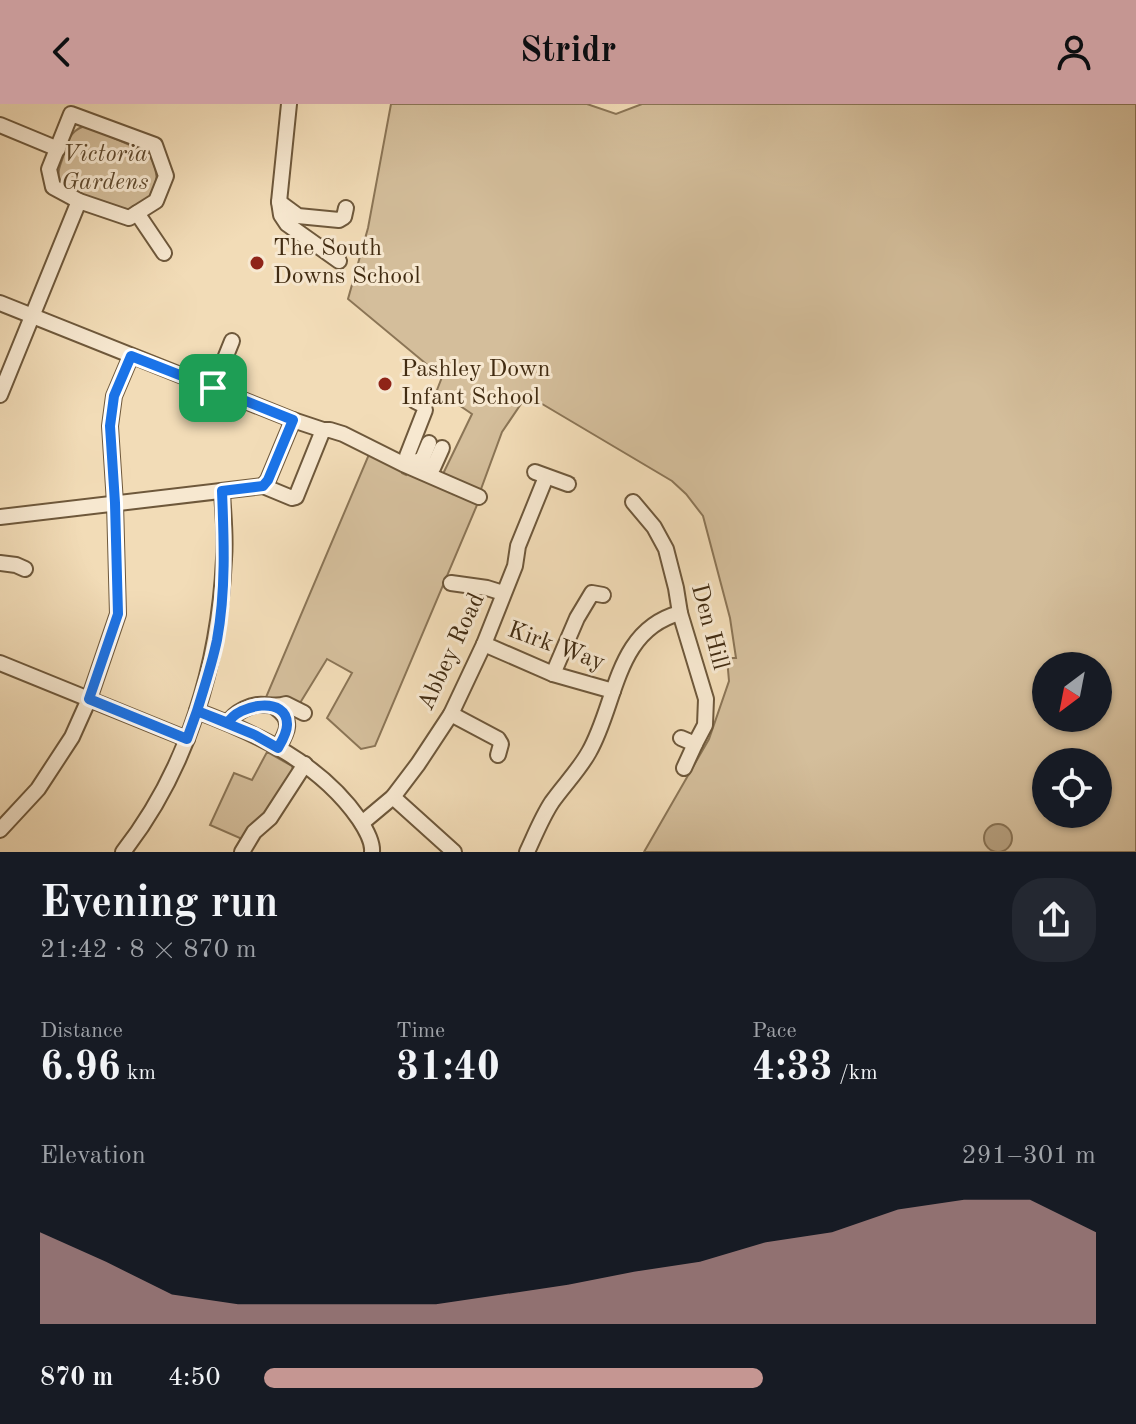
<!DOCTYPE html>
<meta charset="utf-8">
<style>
body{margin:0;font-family:"Old Standard TT",serif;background:#242831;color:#f1f3f6;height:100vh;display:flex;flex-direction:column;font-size:30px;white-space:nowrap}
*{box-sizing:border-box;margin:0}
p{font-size:26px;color:#9ea1a6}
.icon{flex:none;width:44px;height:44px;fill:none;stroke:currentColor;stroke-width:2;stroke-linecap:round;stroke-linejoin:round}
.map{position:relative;height:748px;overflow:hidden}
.panel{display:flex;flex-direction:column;background:#171b24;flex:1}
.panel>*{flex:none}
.needle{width:52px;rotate:212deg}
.tools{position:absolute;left:1032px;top:548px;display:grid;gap:16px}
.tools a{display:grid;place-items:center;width:80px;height:80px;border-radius:50%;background:#171b24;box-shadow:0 2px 6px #0004;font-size:40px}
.pin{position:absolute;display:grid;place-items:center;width:68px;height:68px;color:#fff;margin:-34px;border-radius:16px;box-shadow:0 4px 12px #0006}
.round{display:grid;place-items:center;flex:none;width:84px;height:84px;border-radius:32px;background:#242831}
.headline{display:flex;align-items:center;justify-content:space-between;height:136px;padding:0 40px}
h1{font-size:44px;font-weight:700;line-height:60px}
.figures{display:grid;grid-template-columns:repeat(3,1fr);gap:12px;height:136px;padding:8px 40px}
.figures div{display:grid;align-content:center}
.figures b{font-size:40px;font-weight:700}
.figures small{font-size:22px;font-weight:400}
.figures p{font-size:22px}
.chart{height:224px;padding:16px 40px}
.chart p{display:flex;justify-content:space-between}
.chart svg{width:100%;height:144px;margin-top:8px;fill:#c59692;opacity:.7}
ul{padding:0 40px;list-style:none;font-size:26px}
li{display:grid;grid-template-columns:128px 96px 1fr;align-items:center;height:60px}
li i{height:20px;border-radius:10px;background:#c59692}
header{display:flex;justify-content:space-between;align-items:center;height:104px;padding:0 40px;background:#c59692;color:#111;font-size:36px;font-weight:700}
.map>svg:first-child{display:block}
.green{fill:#d4be9b;stroke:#8b7556;stroke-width:2;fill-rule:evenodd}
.water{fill:#b6a07f;stroke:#887253;stroke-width:2}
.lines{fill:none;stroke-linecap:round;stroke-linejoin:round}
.minor-casing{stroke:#6e583b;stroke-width:18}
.minor{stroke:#f7e8d0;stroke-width:14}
.route-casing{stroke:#fff;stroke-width:16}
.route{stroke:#1a73e8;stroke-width:10}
.poi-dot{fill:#8f2418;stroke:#f7e8d0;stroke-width:3}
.labels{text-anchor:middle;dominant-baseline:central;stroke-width:6;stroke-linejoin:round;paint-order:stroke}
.park-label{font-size:24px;font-style:italic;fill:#5f492d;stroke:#f7e8d0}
.poi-label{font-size:24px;fill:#422c12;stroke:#f7e8d0;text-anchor:start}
.street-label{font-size:24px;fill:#422c12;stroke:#f7e8d0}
</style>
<header><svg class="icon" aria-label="back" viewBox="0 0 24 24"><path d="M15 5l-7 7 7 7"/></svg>Stridr<svg class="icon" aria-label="person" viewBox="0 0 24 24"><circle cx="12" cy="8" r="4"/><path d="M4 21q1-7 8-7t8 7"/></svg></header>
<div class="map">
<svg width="1136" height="748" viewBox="0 0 1136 748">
<rect width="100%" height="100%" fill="#f2dcb7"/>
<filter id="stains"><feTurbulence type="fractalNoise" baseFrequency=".0025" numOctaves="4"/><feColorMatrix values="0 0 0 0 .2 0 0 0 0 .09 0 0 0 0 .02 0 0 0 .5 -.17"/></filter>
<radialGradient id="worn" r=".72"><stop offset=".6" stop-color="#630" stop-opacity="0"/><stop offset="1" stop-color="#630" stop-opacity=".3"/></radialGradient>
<!-- green -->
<g class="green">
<path d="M391 0H587L616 10 642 0H1136V748H644L709 635 729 577 727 554H736L730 514 703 412 686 390 672 377 527 291 502 328 481 385 475 388 441 374 472 310 437 286 442 273 348 195 368 124ZM1046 562H1098V614H1046ZM1046 658H1098V710H1046Z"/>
<path d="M82 23H89L148 49C161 68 161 98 134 105 121 108 66 89 60 76 56 69 61 60 63 53 67 40 69 28 82 23Z"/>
<polygon points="370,348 400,361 402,369 406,371 409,364 474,394 477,401 375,642 361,645 327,614 352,569 327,555 300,599 264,598"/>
<polygon points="267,648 292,662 293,666 270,703 248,725 242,735 210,721 234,669 252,676"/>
</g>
<!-- water -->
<circle class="water" cx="998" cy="734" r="14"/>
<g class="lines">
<!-- minor casing -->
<g class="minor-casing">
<g id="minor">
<polyline points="289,0 279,98 281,111 287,120 339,157"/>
<polygon points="71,10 155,41 166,72 156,97 129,114 79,97 53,83 49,65"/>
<polyline points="0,21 58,45"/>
<polyline points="279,98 298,112 339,116 344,113 346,104"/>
<polyline points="137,109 164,149"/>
<polyline points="0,199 293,316 323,326 330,326 343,330 403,360 479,393"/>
<polyline points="213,284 232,237"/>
<polyline points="0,291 79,97"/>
<polyline points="407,352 425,306 423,301 415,297"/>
<polyline points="417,357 433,364 442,344"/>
<polyline points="421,358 429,339"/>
<polyline points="535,368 568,380"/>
<polyline points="263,382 268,376 293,316"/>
<polyline points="633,398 654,423 666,445 676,484 680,509 706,595 705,621 695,640 681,634"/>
<polyline points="0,413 263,382 292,394 296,393 323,326"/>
<polyline points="0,459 16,461 25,465"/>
<polyline points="451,479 487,484 503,489"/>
<polyline points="484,540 553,570 613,587"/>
<polyline points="0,559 187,635"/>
<polyline points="553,570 577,514 592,489 603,491"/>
<path d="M276 604C294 617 287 628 278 644"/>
<path d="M197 607C258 630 320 659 359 715 365 724 373 737 372 748"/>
<polyline points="451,610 498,635 501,640 498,651"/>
<path d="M228 619C235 608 252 599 265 601 274 601 277 603 286 600L304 609"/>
<polyline points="684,664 695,640"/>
<polyline points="393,693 454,748"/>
<polyline points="362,719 393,693 418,660 451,610 484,540 515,462 518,442 546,373"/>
<polyline points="0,726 38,685 72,633 89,595 118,510 115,399 110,322 114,292 131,252"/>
<path d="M123 748C188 665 219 560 224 455 226 432 223 409 222 387"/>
<polyline points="242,748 254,728 270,714 305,660"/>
<path d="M527 748C535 731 542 713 552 698 564 681 579 666 589 648 617 599 615 526 680 509"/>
</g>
</g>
<!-- minor -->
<use href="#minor" class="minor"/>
</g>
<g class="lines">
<!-- route casing -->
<g class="route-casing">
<path id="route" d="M213 284 293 316 268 376 263 382 222 387C224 436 226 487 217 536 212 560 204 584 197 607L228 619C238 600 288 591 287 621 287 629 282 637 278 644L255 631 197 607 187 635 89 595 118 510 115 399 110 322 114 292 131 252 213 284"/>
</g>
<!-- route -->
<use href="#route" class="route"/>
</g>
<!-- markers -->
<g class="poi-dot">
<circle cx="257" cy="159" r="8"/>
<circle cx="385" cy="280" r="8"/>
</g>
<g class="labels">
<!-- park labels -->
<g class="park-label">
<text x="105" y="51">Victoria<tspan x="105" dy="28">Gardens</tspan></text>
</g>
<!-- poi labels -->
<g class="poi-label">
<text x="273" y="145">The South<tspan x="273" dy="28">Downs School</tspan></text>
<text x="401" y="266">Pashley Down<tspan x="401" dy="28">Infant School</tspan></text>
</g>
<!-- street labels -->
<g class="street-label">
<text transform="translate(709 523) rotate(75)">Den Hill</text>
<text transform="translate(556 543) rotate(20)">Kirk Way</text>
<text transform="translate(452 548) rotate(-65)">Abbey Road</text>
</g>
</g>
<rect width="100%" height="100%" filter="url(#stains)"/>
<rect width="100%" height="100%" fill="url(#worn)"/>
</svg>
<div class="tools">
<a><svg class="needle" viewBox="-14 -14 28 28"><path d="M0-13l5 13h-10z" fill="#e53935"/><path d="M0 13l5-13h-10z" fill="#9ea1a6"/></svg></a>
<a><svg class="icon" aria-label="locate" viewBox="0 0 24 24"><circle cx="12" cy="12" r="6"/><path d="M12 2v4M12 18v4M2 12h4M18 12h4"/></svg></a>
</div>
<div class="pin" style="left:213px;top:284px;background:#1e9e55"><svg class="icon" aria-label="arrive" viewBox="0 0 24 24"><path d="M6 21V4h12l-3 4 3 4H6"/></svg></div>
</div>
<section class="panel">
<div class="headline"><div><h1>Evening run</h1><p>21:42 · 8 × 870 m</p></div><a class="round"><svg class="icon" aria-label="share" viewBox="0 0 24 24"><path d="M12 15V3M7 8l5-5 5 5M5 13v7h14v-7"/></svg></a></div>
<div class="figures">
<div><p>Distance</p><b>6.96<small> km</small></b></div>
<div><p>Time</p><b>31:40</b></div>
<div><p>Pace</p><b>4:33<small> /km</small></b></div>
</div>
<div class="chart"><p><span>Elevation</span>291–301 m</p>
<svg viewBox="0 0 160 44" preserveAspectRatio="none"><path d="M0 44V16L10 25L20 35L30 38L40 38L50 38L60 38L70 35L80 32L90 28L100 25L110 19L120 16L130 9L140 6L150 6L160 16V44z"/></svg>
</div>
<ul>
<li><b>870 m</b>4:50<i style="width:60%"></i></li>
</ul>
</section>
